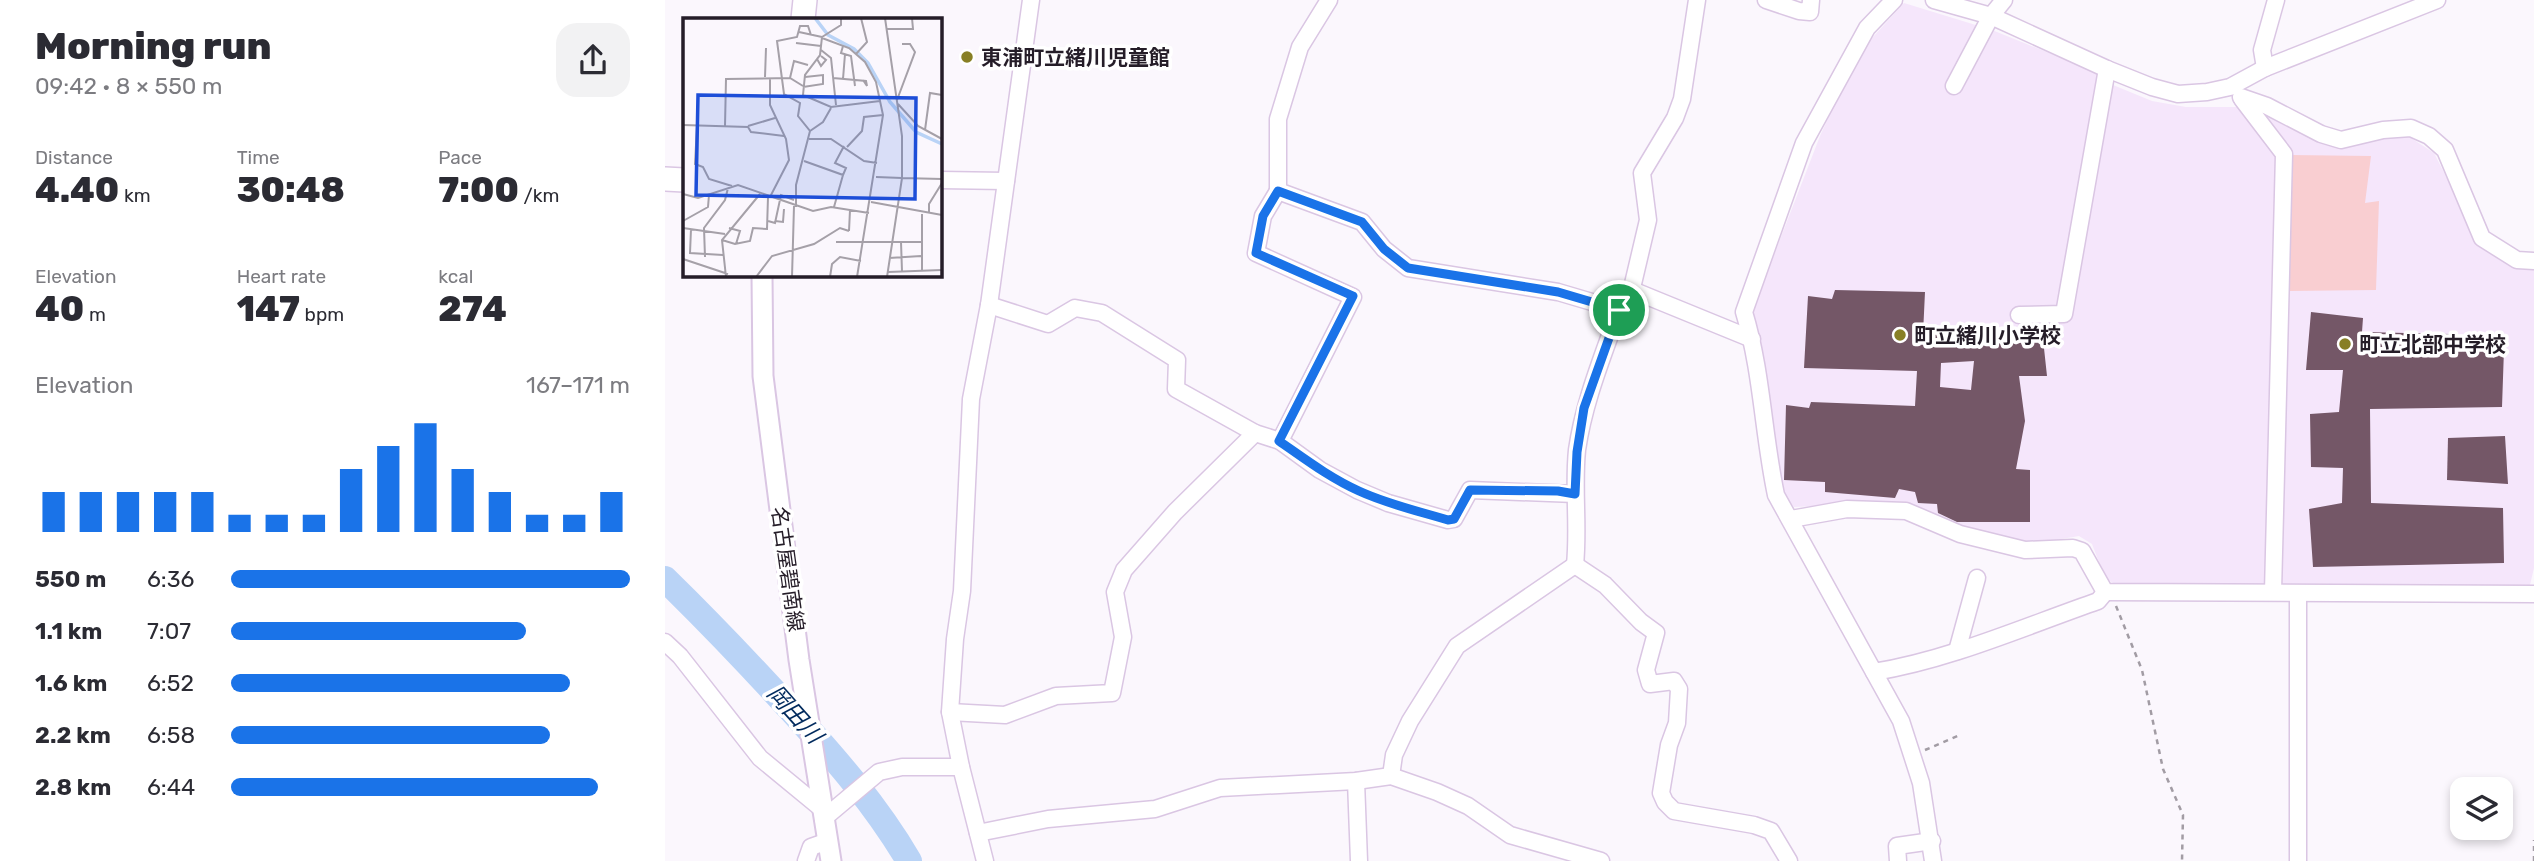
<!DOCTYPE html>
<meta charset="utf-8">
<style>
body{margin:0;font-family:Rubik,"Noto Sans JP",sans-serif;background:#f2f2f3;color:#2b2b33;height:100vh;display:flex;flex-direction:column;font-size:26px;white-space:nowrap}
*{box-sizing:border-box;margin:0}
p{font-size:23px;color:#7c7c81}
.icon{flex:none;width:38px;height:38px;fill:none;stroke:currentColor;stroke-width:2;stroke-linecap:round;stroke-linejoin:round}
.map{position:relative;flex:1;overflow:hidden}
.drawer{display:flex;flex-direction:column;background:#fff;width:665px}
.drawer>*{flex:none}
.tools{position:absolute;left:1785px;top:777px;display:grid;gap:14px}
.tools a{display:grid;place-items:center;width:63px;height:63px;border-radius:14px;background:#fff;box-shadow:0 4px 10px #0003;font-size:35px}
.pin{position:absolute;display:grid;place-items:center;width:60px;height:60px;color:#fff;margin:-30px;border:4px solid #fff;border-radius:50%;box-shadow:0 2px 7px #0007}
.round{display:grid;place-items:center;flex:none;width:74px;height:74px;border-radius:21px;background:#f2f2f3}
.summary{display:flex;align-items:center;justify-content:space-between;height:119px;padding:0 35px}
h1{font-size:38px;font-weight:800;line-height:52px}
.stats{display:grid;grid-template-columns:repeat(3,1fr);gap:10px;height:119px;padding:7px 35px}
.stats div{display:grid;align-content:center}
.stats b{font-size:35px;font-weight:800}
.stats small{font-size:19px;font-weight:400}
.stats p{font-size:19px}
.chart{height:196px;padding:14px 35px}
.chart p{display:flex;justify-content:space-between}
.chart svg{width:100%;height:126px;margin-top:7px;stroke:#1a73e8;stroke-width:6}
ul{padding:0 35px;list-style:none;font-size:23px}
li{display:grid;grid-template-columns:112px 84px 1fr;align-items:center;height:52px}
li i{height:18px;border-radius:9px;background:#1a73e8}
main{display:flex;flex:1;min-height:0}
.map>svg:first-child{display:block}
.built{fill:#f5e6fb}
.green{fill:#f9ced1}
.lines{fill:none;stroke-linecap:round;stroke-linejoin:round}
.river{stroke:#b9d3f6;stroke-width:26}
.building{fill:#745767;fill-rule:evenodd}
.minor-casing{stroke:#dac6e3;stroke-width:19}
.major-casing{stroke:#dac6e3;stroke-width:23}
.highway-casing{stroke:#dac6e3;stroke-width:26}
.path{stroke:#a29ca4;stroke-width:2.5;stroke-dasharray:5 5;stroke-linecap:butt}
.minor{stroke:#fff;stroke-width:16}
.major{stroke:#fff;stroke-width:19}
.highway{stroke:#fff;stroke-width:23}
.route-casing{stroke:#fff;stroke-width:14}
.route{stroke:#1a73e8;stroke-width:9}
.poi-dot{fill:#887f25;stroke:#fff;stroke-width:2.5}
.labels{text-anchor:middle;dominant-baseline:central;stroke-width:7;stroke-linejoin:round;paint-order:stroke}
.poi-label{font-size:21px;font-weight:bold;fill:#251d28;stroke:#fff;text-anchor:start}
.street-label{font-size:21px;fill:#251d28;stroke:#fff}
.water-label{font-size:23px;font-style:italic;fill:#012a5d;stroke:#fff}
.inset-river{fill:none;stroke:#b9d3f6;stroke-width:3.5}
.inset-road{fill:none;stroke:#a5a0a8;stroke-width:2}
.view{fill:#1d4ed8;fill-opacity:0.15;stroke:#1d4ed8;stroke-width:3.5}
.inset-edge{fill:none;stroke:#251d28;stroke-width:3.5}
</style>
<main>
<section class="drawer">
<div class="summary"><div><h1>Morning run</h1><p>09:42 · 8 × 550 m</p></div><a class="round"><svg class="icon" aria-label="share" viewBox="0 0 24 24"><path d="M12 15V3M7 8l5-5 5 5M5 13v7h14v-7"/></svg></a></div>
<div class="stats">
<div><p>Distance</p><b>4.40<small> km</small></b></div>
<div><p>Time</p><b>30:48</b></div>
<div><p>Pace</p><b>7:00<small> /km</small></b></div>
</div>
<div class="stats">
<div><p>Elevation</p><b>40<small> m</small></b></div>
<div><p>Heart rate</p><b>147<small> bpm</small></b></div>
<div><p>kcal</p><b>274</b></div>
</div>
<div class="chart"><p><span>Elevation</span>167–171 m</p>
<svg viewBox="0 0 160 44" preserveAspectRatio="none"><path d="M5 44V30M15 44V30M25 44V30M35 44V30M45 44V30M55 44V38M65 44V38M75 44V38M85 44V22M95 44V14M105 44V6M115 44V22M125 44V30M135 44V38M145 44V38M155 44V30"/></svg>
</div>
<ul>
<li><b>550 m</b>6:36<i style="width:100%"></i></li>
<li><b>1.1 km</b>7:07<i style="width:74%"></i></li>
<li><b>1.6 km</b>6:52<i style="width:85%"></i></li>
<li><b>2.2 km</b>6:58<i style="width:80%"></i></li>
<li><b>2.8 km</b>6:44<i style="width:92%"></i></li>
</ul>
</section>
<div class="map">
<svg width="1869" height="861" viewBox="0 0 1869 861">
<rect width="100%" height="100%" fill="#fbf7fd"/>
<!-- built -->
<polygon class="built" points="1239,3 1327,30 1434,73 1439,94 1448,85 1487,101 1521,107 1584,107 1671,145 1743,136 1769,153 1815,243 1824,253 1850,267 1869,269 1869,568 1865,585 1630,586 1448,583 1440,578 1427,544 1414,536 1361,545 1296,529 1250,506 1218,503 1129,507 1119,497 1095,358 1094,334 1087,312 1155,136 1183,75 1208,37"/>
<!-- green -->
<polygon class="green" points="1625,155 1706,156 1700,203 1714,201 1711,290 1624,291"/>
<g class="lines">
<!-- river -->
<path class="river" d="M0 579C44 622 85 665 126 710 170 758 211 805 244 861"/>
</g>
<!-- building -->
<g class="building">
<path d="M1170 290 1260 292 1258 334 1378 339 1382 376H1354L1360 421 1351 469 1365 470V522H1292L1273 513 1272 504 1253 503 1250 492 1234 489 1230 498 1160 492V482L1119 480 1121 405 1144 408 1146 402 1250 406 1252 371 1139 368 1143 296 1167 299ZM1309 361 1306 390 1275 387 1276 363Z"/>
<polygon points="1646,312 1698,318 1697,332 1785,334 1782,347 1839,349 1837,407 1705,409 1706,503 1838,508 1839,563 1648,567 1644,509 1677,503 1678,468 1646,467 1645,414 1674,412 1678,370 1641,370"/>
<polygon points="1840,436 1843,484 1782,480 1783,438"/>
</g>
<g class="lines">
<!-- minor casing -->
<g class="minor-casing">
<g id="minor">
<polyline points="664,0 635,47 613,119 613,191 697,222 719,249 743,268 893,292 954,310"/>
<polyline points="1101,0 1134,11 1145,12 1146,0"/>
<path d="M1229 0 1202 28 1139 143 1079 312C1097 371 1098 434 1111 495L1236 721 1256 783 1268 861"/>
<polyline points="1269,0 1326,16 1442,69 1487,87 1513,94 1542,92 1565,87 1600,68 1772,0"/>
<polyline points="1600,68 1597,50 1611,0"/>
<polyline points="1289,86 1326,16 1339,0"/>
<polyline points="1576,97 1602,106 1656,134 1676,140 1718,130 1746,128 1764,136 1780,150 1817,238 1852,260 1869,261"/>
<polyline points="1577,99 1619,154 1608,592"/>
<polyline points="275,180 341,181"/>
<polyline points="613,191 598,216 591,253 688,297 615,441"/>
<polyline points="967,290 1087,339"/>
<polyline points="324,305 383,324 410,308 437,313 512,360 511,389 590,433 615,441 655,470 692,490 723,503 783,520 789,519 805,490 910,494"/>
<polyline points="1354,315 1399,314 1442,69"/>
<polyline points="1126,519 1182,509 1241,511 1295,534 1360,550 1408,548 1417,551 1440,592 1869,594"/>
<path d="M910 565C914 526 908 489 912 450 919 401 938 356 954 310L963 305 983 220 977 173 1010 118 1017 99 1032 0"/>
<polyline points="910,565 940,585 976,622 991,633 981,670 985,684 1009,681 1014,689 1012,723 1004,745 996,793 1000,802 1009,811 1089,825 1106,831 1124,861"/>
<polyline points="0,642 15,656 95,758 157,809"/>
<polyline points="1292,651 1312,578"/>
<path d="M1209 672C1284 660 1361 626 1433 601L1438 595"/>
<polyline points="285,712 340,715 391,696 447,693 458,637 450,592 459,570 510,512 590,433"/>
<polyline points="726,776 729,755 745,721 792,646 910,565"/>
<polyline points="691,781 694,861"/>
<polyline points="158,819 214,772 237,767 296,767"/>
<polyline points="313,833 383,819 490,809 555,788 691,781 726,776 772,792 803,806 845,835 936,861"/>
<polyline points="141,861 146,847 163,841"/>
<polyline points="320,861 296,767 285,712 290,639 297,591 306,399 324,305 366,0"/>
<polyline points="1233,861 1232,846 1267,841"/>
<polyline points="1633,861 1633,594"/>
</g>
</g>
<!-- major casing -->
<g class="major-casing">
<polyline id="major" points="97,275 98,376 134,660 166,861"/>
</g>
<!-- highway casing -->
<g class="highway-casing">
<g id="highway">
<polyline points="138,19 140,0"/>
<polyline points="0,179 19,180"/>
</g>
</g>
<!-- path -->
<g class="path">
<polyline points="1451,606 1477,670 1498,769 1518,815 1517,861"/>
<polyline points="1260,750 1295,735"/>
<polyline points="1869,861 1869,840"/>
</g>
<!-- minor -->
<use href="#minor" class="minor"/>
<!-- major -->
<use href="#major" class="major"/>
<!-- highway -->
<use href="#highway" class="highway"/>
</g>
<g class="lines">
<!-- route casing -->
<g class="route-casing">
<path id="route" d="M613 191 697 222 719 249 743 268 893 292 954 310 919 408 912 452 910 494 893 491 805 490 789 519 783 520C753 511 722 504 694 491 665 478 640 459 614 441L688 296 591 253 598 216Z"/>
</g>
<!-- route -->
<use href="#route" class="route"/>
</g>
<!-- markers -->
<g class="poi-dot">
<circle cx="302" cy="57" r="7"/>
<circle cx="1235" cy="335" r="7"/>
<circle cx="1680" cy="344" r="7"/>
</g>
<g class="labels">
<!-- poi labels -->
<g class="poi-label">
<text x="316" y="57">東浦町立緒川児童館</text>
<text x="1249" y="335">町立緒川小学校</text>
<text x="1694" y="344">町立北部中学校</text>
</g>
<!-- street labels -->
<g class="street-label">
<text transform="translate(123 569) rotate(82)">名古屋碧南線</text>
</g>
<!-- water labels -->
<g class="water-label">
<text transform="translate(130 714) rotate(48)">岡田川</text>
</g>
</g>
<!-- overview -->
<g transform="translate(18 18)">
<rect width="259" height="259" fill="#fbf7fd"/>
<path class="inset-river" d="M132 0 145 17 171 31 185 45 207 84 233 114 259 126"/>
<path class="inset-road" d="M158 0V7L139 19 137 37 122 57 120 77 148 89 197 83M202 0 219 118V160M203 11H230L229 0M116 14 139 19M139 20 166 30 182 44 193 64 200 97 174 259M113 25 138 28M160 28 158 35 168 38 172 68M138 32 148 40 153 87M173 36 184 24 178 0M134 41 138 48 143 42 138 38M82 59 83 30M87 60V87L103 121 106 142 87 179M107 60 111 43 125 47M150 60 183 63 184 68 180 62M160 61 162 36M120 69 140 66V57L122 59M214 82 232 34 227 26H219M215 86 235 108 259 121M0 107 65 109 68 114 101 118M14 108 12 146 20 149 26 161 49 168M42 108 43 61 107 60 120 68M65 108 92 100M242 112 247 75 259 77M127 113 140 104 148 90M126 121H148L181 143 194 145M164 129 179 113 181 99 200 97M121 143 160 157 151 189M160 157 163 150 152 145 161 128M193 159 219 160M0 176 15 180 55 167 130 193 148 189 186 195M188 184 259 197M113 189V167L127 113 115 98 117 85 101 76 94 23 114 19 117 8H125L128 17M246 194V186L259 165M0 203 25 189 26 177M85 203 92 205 98 177 111 182M92 203 100 204 101 191M0 210 42 216M46 210 57 213 53 226M8 211 7 235 40 237M166 213 167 192M39 222 52 226 67 223 70 210 84 211 85 179M153 224H208M208 224H239M218 224 219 253M22 239 21 210 42 182 45 170M206 240 238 238M0 241 45 256M239 253V196M205 254 259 252M43 259 39 222 77 176M73 259 89 238 131 226 157 210 166 213M109 259 111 188M147 259 149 246 157 239 178 243M204 259 219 160 259 161"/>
<path class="view" d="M15 77 233 80 232 181 13 177Z"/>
<rect width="259" height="259" class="inset-edge"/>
</g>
</svg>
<div class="tools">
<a><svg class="icon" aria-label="layers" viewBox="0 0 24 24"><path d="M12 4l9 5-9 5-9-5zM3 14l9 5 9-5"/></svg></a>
</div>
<div class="pin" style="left:954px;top:310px;background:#1e9e55"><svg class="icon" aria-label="arrive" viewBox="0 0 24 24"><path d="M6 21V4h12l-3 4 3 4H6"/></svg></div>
</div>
</main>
